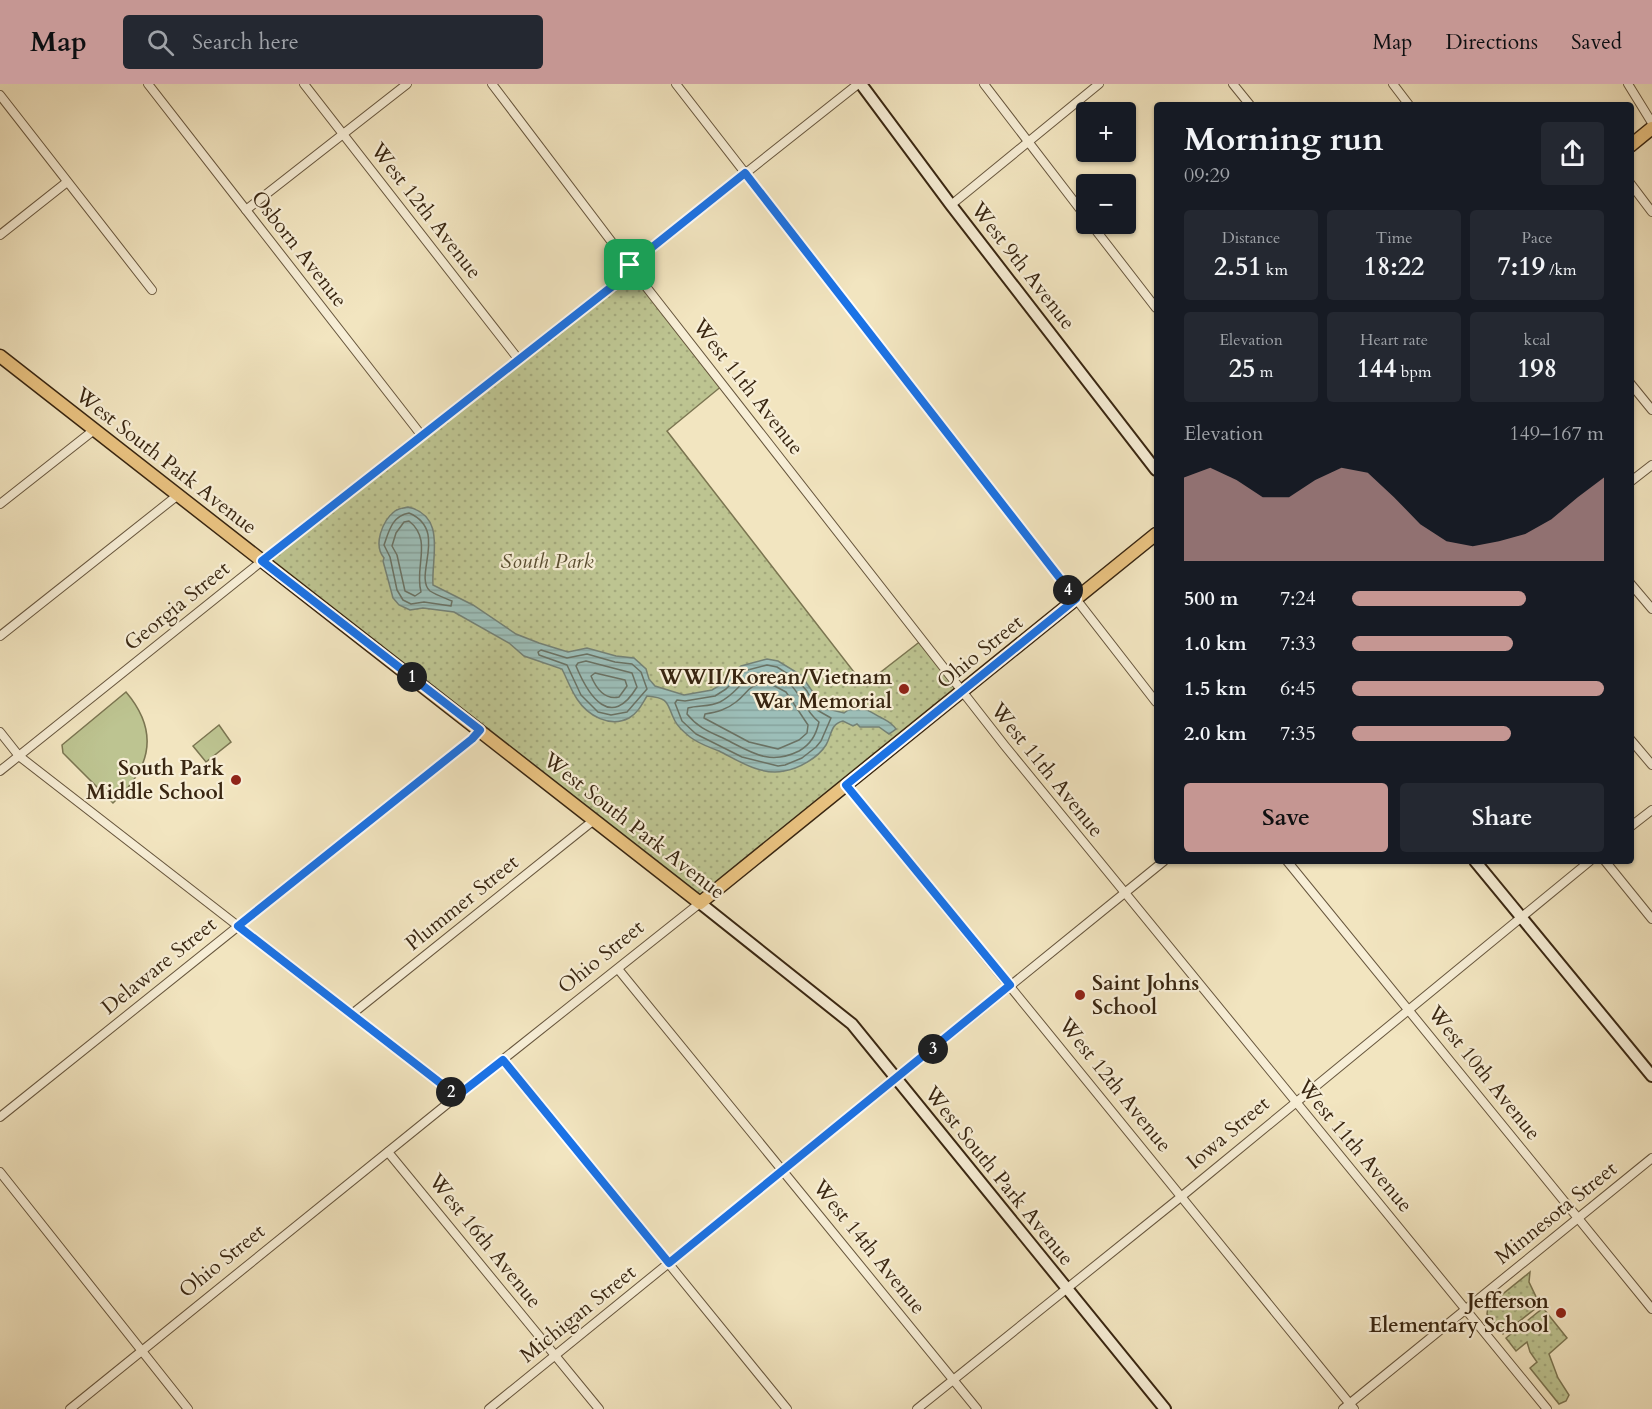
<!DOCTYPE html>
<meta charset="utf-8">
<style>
body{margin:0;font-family:Cardo,serif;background:#242831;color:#f1f3f6;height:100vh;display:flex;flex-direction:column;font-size:22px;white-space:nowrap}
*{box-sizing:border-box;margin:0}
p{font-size:20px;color:#9ea1a6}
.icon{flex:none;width:33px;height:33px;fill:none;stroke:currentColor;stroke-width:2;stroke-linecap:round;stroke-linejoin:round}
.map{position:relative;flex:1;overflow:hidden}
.sheet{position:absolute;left:1154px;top:18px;width:480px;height:762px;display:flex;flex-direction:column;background:#171b24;border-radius:6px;box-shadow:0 2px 4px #0004}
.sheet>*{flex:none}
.controls{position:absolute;left:1076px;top:18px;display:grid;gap:12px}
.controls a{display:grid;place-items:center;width:60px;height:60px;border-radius:6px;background:#171b24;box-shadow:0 2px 4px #0004;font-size:30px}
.pin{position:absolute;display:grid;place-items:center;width:51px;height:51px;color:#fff;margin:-26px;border-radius:12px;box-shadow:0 3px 9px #0006}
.km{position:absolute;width:30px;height:30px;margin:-15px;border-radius:50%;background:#222;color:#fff;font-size:16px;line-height:30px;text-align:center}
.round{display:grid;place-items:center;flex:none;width:63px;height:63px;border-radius:6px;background:#242831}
.summary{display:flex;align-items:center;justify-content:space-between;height:102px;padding:0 30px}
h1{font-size:33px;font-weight:600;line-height:45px}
.stats{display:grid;grid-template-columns:repeat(3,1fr);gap:9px;height:102px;padding:6px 30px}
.stats div{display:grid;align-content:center;border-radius:6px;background:#242831;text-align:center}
.stats b{font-size:26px;font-weight:600}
.stats small{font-size:16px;font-weight:400}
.stats p{font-size:16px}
.chart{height:168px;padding:12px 30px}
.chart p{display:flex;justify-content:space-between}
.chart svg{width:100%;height:108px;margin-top:6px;fill:#c59692;opacity:.7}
.primary-button{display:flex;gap:12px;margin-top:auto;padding:12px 30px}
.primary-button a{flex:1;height:69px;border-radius:6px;background:#c59692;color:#111;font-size:24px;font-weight:600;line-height:69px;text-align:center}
.primary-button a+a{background:#242831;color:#f1f3f6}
ul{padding:0 30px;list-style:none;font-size:20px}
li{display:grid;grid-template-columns:96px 72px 1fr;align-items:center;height:45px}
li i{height:15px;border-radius:8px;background:#c59692}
header{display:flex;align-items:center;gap:36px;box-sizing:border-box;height:84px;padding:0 30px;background:#c59692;color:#111}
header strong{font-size:28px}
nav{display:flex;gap:33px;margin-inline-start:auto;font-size:21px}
.search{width:420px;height:54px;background:#242831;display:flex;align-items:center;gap:15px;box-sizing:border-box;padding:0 21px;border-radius:6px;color:#9ea1a6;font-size:22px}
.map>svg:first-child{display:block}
.green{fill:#bdc491;stroke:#7b7551;stroke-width:1.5}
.park{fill:url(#park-dots);stroke:#7b7551;stroke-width:1.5}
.water{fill:url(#water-rules);stroke:#748175;stroke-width:1.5}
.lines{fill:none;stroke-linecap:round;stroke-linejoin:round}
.shore{stroke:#6a7264;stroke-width:1.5}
.street-casing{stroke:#67563d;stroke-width:10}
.secondary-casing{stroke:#392611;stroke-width:14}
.primary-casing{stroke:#392611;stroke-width:15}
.street{stroke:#f7eed6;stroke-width:8}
.secondary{stroke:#f7eed6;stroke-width:10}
.primary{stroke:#e9c280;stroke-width:12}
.route-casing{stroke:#fff;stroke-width:12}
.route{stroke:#1a73e8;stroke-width:8}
.poi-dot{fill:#8f2418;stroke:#f7eed6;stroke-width:2}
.labels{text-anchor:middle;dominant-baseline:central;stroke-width:4.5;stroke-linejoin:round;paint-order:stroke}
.street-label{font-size:21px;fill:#392611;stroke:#f7eed6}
.park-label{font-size:21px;font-style:italic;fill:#5a4e31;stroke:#f7eed6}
.poi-label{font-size:21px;font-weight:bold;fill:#392611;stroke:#f7eed6;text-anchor:end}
</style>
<header>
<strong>Map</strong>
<div class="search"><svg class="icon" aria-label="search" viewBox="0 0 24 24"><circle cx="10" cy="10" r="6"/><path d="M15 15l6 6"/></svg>Search here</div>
<nav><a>Map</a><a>Directions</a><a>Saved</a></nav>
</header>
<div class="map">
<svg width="1652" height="1325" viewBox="0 0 1652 1325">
<defs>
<pattern id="park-dots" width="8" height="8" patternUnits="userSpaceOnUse" patternTransform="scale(1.5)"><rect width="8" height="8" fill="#bdc491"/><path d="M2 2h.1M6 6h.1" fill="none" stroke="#a3a87c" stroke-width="1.8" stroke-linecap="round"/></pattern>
<pattern id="water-rules" width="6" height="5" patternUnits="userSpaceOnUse" patternTransform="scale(1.5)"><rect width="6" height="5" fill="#9cbeb8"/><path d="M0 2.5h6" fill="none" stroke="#87a39d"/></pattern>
</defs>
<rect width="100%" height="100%" fill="#f2e5c0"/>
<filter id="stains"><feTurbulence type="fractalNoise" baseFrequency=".00333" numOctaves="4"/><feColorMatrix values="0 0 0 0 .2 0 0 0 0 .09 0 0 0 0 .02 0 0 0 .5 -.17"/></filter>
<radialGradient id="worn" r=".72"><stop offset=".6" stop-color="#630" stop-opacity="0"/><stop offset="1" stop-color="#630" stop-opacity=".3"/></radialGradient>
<!-- green -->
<g class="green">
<path d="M126 608C160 648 151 685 113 719L63 669 62 661Z"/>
<polygon points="219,641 231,658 206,678 193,662"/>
</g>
<!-- park -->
<g class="park">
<polygon points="633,186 723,301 667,347 864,601 922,556 962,607 700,819 262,477"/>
<polygon points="1530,1188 1529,1198 1540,1221 1503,1250 1487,1230 1488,1222"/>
<polygon points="1543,1224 1567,1254 1549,1270 1558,1294 1569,1311 1566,1317 1559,1320 1530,1284 1537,1278 1530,1268 1527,1258 1516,1267 1506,1254"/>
</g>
<!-- water -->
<path class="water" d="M408 423C447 432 431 474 433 501L473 521 516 550 539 559 568 568 587 564 616 572 634 574 646 585 649 595 655 602 684 611 712 606 722 600 729 591 741 582 767 575 778 577 801 591 824 624 844 629C857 618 867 626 880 633 887 637 891 638 896 645L889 650 879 643H860L857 640 853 642 843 637C830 640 832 651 826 661 818 674 798 685 784 687 761 692 739 677 719 667 709 663 699 660 690 653 685 649 678 643 675 637 666 620 671 614 647 612 642 620 638 629 629 634 610 644 588 632 577 615 571 606 567 595 562 585L524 572 509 559 454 528 423 524 410 526 399 521 393 514 383 477 384 474C373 461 382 437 395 427 399 424 404 424 408 423Z"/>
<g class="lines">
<!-- shore -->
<g class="shore">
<path d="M409 429C449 446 413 492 430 507 436 511 445 514 452 517L451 522 424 518 411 520 403 516 397 506 390 473 384 461C389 447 392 432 409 429Z"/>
<path d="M404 438 409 437C433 456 414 483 421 508L415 512 405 507 397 471 392 462 396 449Z"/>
<polygon points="541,566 567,574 587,570 615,578 632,580 641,588 647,605 627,628 611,631 598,628 581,611 567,581 539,571 538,568"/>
<path d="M586 577 632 589 637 603C611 646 589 613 576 582L578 579Z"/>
<polygon points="767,581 777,583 797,596 807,607 817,626 831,634 821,657 816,663 802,674 785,681 778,682 742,673 696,650 682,637 675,619 677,616 685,617 715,612 726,605 744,587"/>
<path d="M595 589 625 596 627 602 619 613C605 616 596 604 591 592Z"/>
<path d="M767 589C800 595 798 621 819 638 816 651 811 660 799 667 769 682 751 668 725 655 710 648 698 644 687 630L688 624C698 621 710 623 720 618 742 606 737 595 767 589Z"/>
<path d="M767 598 786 608 808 641 807 649 799 656 778 665 749 658 704 634 705 630C717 628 726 626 736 618 750 607 746 602 767 598Z"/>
</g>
<!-- street casing -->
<g class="street-casing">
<g id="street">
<polyline points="148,0 422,352"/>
<polyline points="304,0 519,276"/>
<polyline points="492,0 633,186 1005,662 1547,1325"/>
<polyline points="676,0 1156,618"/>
<polyline points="984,0 1086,133"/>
<polyline points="1233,0 1250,21"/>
<polyline points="1393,0 1409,21"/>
<polyline points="1628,0 1652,39"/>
<polyline points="0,11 152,206"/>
<polyline points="1630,99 1652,128"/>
<polyline points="951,121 1099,0"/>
<polyline points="246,126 407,0"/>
<polyline points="1091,140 1156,224"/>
<polyline points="0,151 67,98"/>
<polyline points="630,181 858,0"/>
<polyline points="1630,299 1652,326"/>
<polyline points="1630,398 1652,381"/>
<polyline points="0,420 94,346"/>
<polyline points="1630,499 1652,525"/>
<polyline points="0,552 178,411"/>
<polyline points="0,648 19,672 457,1012"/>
<polyline points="1630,655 1652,681"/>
<polyline points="0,687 262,477 633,186"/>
<polyline points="846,701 1354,1325"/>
<polyline points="1630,743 1652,726"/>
<polyline points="1287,777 1652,1225"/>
<polyline points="1605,777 1652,835"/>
<polyline points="618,885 977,1325"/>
<polyline points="352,930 594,736"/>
<polyline points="503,976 787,1325"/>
<polyline points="0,1033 472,655 480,646"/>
<polyline points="388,1068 599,1325"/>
<polyline points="0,1088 188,1325"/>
<polyline points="70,1325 457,1012 700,819"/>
<polyline points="489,1325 1164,777"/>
<polyline points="917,1325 1182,1112 1590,777"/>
<polyline points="1343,1325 1652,1074"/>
</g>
</g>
<!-- secondary casing -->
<g class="secondary-casing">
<g id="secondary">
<polyline points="861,0 951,121 1156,386"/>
<polyline points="1475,777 1652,992"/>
<polyline points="700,819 852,940 1165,1325"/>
</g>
</g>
<!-- primary casing -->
<g class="primary-casing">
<g id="primary">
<polyline points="1630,62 1652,44"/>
<polyline points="0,272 700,819 1156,450"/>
</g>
</g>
<!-- street -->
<use href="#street" class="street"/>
<!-- secondary -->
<use href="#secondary" class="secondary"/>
<!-- primary -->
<use href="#primary" class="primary"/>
</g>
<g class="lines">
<!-- route casing -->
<g class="route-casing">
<polygon id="route" points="745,89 1076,515 846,701 1010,901 669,1179 503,976 457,1012 238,842 472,655 480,646 262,477 628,190 633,186 630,181"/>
</g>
<!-- route -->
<use href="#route" class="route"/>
</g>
<!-- markers -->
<g class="poi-dot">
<circle cx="904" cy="605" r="6"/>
<circle cx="236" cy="696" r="6"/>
<circle cx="1080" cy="911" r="6"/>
<circle cx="1561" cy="1229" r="6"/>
</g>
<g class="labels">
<!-- street labels -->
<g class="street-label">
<text transform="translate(426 127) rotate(52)">West 12th Avenue</text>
<text transform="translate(299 165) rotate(52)">Osborn Avenue</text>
<text transform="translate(1023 182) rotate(52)">West 9th Avenue</text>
<text transform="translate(748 303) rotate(52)">West 11th Avenue</text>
<text transform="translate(166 377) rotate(38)">West South Park Avenue</text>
<text transform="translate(177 522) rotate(-39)">Georgia Street</text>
<text transform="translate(980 568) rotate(-39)">Ohio Street</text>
<text transform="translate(1047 686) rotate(51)">West 11th Avenue</text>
<text transform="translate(634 742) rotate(38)">West South Park Avenue</text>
<text transform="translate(462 819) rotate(-39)">Plummer Street</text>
<text transform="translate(601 873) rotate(-39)">Ohio Street</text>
<text transform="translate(159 882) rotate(-39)">Delaware Street</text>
<text transform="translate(1484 989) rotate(51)">West 10th Avenue</text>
<text transform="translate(1115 1001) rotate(51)">West 12th Avenue</text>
<text transform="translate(1228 1049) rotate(-40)">Iowa Street</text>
<text transform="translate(1355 1062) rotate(50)">West 11th Avenue</text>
<text transform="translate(999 1092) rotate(51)">West South Park Avenue</text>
<text transform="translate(1556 1129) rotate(-39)">Minnesota Street</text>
<text transform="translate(485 1157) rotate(51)">West 16th Avenue</text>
<text transform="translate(869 1163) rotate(51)">West 14th Avenue</text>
<text transform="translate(222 1177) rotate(-39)">Ohio Street</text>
<text transform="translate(578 1230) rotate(-39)">Michigan Street</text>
</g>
<!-- park labels -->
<g class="park-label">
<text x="547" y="477">South Park</text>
</g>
<!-- poi labels -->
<g class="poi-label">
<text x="892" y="593">WWII/Korean/Vietnam<tspan x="892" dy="24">War Memorial</tspan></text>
<text x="224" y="684">South Park<tspan x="224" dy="24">Middle School</tspan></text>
<text x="1092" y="899" text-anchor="start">Saint Johns<tspan x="1092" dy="24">School</tspan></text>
<text x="1549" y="1217">Jefferson<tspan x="1549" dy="24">Elementary School</tspan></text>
</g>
</g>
<rect width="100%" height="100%" filter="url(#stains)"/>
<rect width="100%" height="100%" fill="url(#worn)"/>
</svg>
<div class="controls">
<a>+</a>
<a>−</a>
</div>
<div class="pin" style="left:630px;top:181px;background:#1e9e55"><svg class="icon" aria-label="arrive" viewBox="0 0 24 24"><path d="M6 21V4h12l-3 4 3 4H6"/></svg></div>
<b class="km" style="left:412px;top:593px">1</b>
<b class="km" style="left:451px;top:1008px">2</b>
<b class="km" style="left:933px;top:965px">3</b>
<b class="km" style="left:1068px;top:506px">4</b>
<section class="sheet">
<div class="summary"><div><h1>Morning run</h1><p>09:29</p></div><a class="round"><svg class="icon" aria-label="share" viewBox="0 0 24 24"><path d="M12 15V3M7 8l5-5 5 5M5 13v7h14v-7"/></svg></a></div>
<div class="stats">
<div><p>Distance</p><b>2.51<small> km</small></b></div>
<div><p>Time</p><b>18:22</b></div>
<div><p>Pace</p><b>7:19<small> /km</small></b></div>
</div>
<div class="stats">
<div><p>Elevation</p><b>25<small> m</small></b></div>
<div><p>Heart rate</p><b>144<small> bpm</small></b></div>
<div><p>kcal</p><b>198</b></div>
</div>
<div class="chart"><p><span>Elevation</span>149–167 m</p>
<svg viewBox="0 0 160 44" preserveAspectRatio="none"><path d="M0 44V10L10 6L20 11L30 18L40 18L50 11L60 6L70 8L80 18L90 29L100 36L110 38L120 36L130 33L140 27L150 18L160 10V44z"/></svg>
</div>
<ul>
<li><b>500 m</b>7:24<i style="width:69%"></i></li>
<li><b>1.0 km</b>7:33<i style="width:64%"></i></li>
<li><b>1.5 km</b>6:45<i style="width:100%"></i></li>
<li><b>2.0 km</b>7:35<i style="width:63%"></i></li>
</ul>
<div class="primary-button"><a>Save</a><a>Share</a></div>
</section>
</div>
